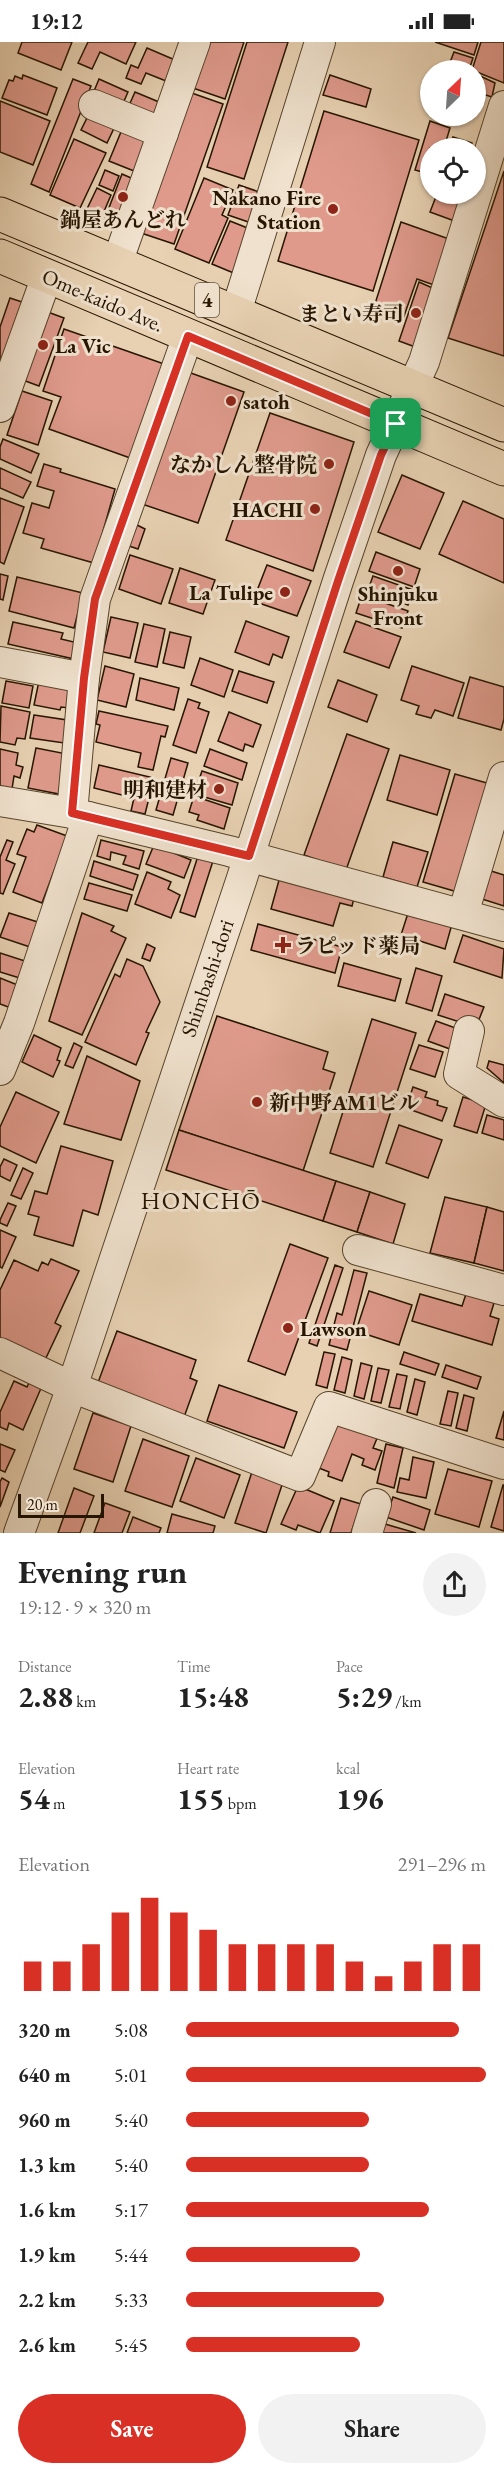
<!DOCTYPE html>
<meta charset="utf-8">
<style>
body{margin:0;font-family:"EB Garamond","Noto Serif JP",serif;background:#f2f2f2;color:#222;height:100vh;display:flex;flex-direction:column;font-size:22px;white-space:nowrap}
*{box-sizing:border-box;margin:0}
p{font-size:20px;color:#767676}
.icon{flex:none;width:33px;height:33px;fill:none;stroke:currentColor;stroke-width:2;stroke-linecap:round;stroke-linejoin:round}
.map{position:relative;height:1491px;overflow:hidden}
.sheet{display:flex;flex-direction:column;background:#fff;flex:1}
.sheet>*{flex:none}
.needle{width:39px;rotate:25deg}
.fabs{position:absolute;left:420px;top:18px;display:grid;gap:12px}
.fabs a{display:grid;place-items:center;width:66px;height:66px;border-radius:50%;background:#fff;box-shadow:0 2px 4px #0004;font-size:30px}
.scale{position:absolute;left:18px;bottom:15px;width:86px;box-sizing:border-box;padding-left:6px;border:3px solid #271500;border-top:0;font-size:16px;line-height:21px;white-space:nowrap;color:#271500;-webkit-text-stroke:4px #efe1cd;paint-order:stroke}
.pin{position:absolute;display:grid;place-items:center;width:51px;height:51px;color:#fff;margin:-26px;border-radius:12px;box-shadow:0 3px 9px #0006}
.round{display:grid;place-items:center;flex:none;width:63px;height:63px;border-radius:32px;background:#f2f2f2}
.head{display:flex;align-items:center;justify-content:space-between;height:102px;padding:0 18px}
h1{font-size:33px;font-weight:700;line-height:45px}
.stats{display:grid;grid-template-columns:repeat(3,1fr);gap:9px;height:102px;padding:6px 18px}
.stats div{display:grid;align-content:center}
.stats b{font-size:30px;font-weight:700}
.stats small{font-size:16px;font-weight:400}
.stats p{font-size:16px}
.chart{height:168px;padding:12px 18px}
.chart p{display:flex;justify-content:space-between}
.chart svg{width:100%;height:108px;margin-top:6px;stroke:#d93025;stroke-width:6}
.primary-button{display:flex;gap:12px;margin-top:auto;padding:12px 18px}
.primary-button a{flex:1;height:69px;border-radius:36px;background:#d93025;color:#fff;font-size:24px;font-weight:700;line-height:69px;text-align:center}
.primary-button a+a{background:#f2f2f2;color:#222}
ul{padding:0 18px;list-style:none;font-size:20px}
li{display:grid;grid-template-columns:96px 72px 1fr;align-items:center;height:45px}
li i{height:15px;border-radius:8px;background:#d93025}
.status{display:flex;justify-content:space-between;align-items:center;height:42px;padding:0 30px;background:#fff;direction:ltr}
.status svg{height:16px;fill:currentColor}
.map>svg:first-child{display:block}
.building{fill:#df9a8c;stroke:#271500;stroke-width:1.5}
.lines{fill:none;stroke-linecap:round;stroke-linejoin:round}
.minor-casing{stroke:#57442c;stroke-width:32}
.major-casing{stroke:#271500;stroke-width:35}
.minor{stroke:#efe1cd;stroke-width:30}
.major{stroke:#e7d1b2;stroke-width:33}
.route-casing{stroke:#fff;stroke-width:12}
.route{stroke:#d93025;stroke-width:8}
.poi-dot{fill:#8f2418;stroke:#efe1cd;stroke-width:2}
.labels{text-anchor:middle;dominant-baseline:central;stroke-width:6;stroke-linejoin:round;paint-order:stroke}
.shield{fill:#efe1cd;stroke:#63523e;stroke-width:1.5}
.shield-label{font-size:20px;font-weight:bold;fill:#271500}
.poi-label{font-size:21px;font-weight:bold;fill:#271500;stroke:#efe1cd;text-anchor:end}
.street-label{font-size:21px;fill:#271500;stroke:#efe1cd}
.quarter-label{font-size:24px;letter-spacing:1.5px;fill:#271500;stroke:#efe1cd}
</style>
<div class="status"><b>19:12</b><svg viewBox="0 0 49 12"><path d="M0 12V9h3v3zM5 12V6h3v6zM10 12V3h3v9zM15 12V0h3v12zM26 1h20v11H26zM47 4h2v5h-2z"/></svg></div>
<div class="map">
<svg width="504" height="1491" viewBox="0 0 504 1491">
<rect width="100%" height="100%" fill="#e7d1b2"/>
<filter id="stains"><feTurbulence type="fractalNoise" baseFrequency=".00333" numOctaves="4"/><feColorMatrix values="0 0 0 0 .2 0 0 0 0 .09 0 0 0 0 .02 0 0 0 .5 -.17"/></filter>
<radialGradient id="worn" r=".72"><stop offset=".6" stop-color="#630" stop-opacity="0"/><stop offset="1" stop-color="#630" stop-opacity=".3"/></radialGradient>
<!-- building -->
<g class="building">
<polygon points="22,0 72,0 61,28 18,11"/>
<polygon points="88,0 136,0 126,22 100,10 92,27 78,21"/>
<polygon points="205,0 244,0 225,57 190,45"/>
<polygon points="247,0 288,0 244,137 207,125"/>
<polygon points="435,0 478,0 474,13"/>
<polygon points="481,0 504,0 504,41 472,28"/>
<polygon points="147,6 175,18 166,39 146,31 141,42 126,36 131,23 138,26"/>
<polygon points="454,10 473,16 469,28 447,28"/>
<polygon points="476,32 495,41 492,55 476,50"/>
<polygon points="23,33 57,46 47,73 2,56 9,38 13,39 15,34 22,37"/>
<polygon points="330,33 371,47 366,65 323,53"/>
<polygon points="73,37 91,44 49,150 31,142"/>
<polygon points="99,37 128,50 121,66 92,54"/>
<polygon points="186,49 223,62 174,202 138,190"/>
<polygon points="135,50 159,60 151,78 127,68"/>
<polygon points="0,59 50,79 33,123 0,110"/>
<polygon points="324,69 419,98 373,249 278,219"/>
<polygon points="89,72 115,84 107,101 81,88"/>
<polygon points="430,79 450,86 444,106 430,106 430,132 415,128"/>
<polygon points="123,85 153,97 139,131 109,119"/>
<polygon points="453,95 472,101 471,106 449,106"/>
<polygon points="74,97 106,111 80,166 50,153"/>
<polygon points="105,128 119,134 113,149 99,143"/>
<polygon points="504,129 504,314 448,296"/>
<polygon points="122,132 138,139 121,184 105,176"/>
<polygon points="204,136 233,148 222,173 228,176 209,221 175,207"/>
<polygon points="239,143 268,153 257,183 228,173"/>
<polygon points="97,146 111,153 102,174 87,167"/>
<polygon points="437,152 457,152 469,156 460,181 430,170"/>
<polygon points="230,179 255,189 236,232 212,222"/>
<polygon points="401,180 449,197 437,244 417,237 403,277 374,265"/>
<polygon points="419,240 437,248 418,306 399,299"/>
<polygon points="10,256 28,262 0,325 0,285"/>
<polygon points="45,269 64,276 39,344 20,337"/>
<polygon points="64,287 167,323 133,417 49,387 61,355 43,349"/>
<polygon points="188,330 244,350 198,481 142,462"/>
<polygon points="22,349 52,359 38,403 7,393"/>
<polygon points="270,371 354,400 313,529 226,498"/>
<polygon points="3,397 39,412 31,431 0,417 0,405"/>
<polygon points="44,422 61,427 60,430 115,447 94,521 41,506 44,497 23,491 32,461 49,466 54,449 37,444"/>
<polygon points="0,426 31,440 23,456 0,446"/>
<polygon points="402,433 444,451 420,507 378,490"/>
<polygon points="0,456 24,465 4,522 0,520"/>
<polygon points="463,459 504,477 504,541 439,512"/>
<polygon points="137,483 145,487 138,507 129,504"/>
<polygon points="376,510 420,527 414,545 369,529"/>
<polygon points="130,513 173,527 161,562 119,547"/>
<polygon points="267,523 311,539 297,574 253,559"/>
<polygon points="180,526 215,538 203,572 169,561"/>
<polygon points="0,532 8,534 3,558 0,557"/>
<polygon points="373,534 413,548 408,563 368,548"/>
<polygon points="17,535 83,551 74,586 9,569"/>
<polygon points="362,553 408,569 402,586 356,571"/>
<polygon points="111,575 138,581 130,616 103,610"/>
<polygon points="246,579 289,595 282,616 273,612 269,623 235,610"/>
<polygon points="356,579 401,595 389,626 344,610"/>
<polygon points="13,580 63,591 61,597 78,601 74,617 8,602"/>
<polygon points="144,582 165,587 157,625 135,620"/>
<polygon points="170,590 191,595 184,626 163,621"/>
<polygon points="200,616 233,628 224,655 191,643"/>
<polygon points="105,624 134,632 126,665 97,658"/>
<polygon points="412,624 464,641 453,674 435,668 431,676 416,672 419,664 401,658"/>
<polygon points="239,629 274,640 267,661 232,649"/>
<polygon points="470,635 504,645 504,677 501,688 458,676"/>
<polygon points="140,636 179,646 174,668 136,658"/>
<polygon points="338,638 377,653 367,680 328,665"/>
<polygon points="6,639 33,644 29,666 2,661"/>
<polygon points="39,639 73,646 69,666 61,665 60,668 34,663"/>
<polygon points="188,657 200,661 198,666 209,670 196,711 173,703"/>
<polygon points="1,664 30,670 25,697 17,696 15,703 0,700"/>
<polygon points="99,669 168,684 165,695 161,694 153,728 138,725 141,711 96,700 100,683 96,682"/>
<polygon points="229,670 261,683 253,705 245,702 243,709 218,699"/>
<polygon points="34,673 67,678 64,701 30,696"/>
<polygon points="347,692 389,707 346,828 304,813"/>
<polygon points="36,706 67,712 59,752 28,746"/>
<polygon points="0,707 18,711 16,723 23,725 20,736 14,734 12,747 0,744"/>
<polygon points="210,707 247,721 242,738 204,724"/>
<polygon points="400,713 450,728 437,773 387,758"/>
<polygon points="171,716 188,721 173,773 156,768"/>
<polygon points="99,723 154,736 145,772 131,769 134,756 94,746"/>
<polygon points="202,729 238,741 232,763 194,752"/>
<polygon points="455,732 494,743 461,851 423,840"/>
<polygon points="194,754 230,766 224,787 197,778 199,773 189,770"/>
<polygon points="37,783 67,794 42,861 13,850 26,815 17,812 27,787 34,790"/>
<polygon points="7,798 13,800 6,818 15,822 3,852 0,851 0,815"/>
<polygon points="101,798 144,809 139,827 123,822 126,814 111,810 110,818 97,814"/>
<polygon points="393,800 428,810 417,845 383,835"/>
<polygon points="154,803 191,818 184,836 146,822"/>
<polygon points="198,814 213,819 195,875 180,870"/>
<polygon points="94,819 138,833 133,848 90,834"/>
<polygon points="491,829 504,833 504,864 482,857"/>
<polygon points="147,830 171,840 168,847 180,853 171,876 135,862"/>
<polygon points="281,831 355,852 352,864 340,861 333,884 271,867"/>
<polygon points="89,841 132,853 127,869 84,857"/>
<polygon points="409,868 452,882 445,907 401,893"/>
<polygon points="9,871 41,881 30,905 0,895"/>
<polygon points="82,871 114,884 111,889 126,896 82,993 49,979"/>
<polygon points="258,882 342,905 335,931 251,908"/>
<polygon points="463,893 504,907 502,936 454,920"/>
<polygon points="147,902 155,906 150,919 142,916"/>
<polygon points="0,911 28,920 23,937 0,930"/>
<polygon points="127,917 143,924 160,960 146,990 149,991 136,1023 85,1000 115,932 120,935"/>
<polygon points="344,921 401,937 395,959 338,944"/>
<polygon points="416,926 442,934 432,969 406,961"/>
<polygon points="0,936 20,944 11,966 0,962"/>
<polygon points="445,952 484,965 478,980 469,983 438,973"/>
<polygon points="217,974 328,1010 323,1027 335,1031 303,1129 179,1088"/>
<polygon points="372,977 416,991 373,1125 330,1111"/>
<polygon points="436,979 464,989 450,1007 428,999"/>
<polygon points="34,993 61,1006 57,1018 60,1019 53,1035 22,1020"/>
<polygon points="74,1001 82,1005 73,1026 65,1023"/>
<polygon points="419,1003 443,1010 435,1035 410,1027"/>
<polygon points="87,1014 140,1039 121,1098 64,1082"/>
<polygon points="489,1019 504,1023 504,1041 487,1026"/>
<polygon points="413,1045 427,1050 425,1055 438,1059 437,1063 447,1066 442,1079 406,1066"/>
<polygon points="16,1050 59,1070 36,1121 0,1104 0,1085"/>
<polygon points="463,1055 486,1062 477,1091 454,1084"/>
<polygon points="487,1073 504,1078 504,1098 482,1091"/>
<polygon points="399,1083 442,1098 428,1136 386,1121"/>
<polygon points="179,1088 336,1139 323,1179 166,1128"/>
<polygon points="61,1104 113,1119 98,1173 83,1168 73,1204 34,1193 39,1175 28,1172 35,1149 47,1152"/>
<polygon points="4,1117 17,1123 10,1139 0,1134 0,1125"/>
<polygon points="23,1126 33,1131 21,1157 11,1153"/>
<polygon points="336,1139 370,1150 357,1190 323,1179"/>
<polygon points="370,1150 405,1162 393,1202 357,1190"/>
<polygon points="445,1155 487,1165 474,1221 430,1211"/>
<polygon points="8,1161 16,1164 7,1184 0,1181 0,1178"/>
<polygon points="487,1165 504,1170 504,1229 474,1221"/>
<polygon points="0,1188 16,1195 2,1226 0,1225"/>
<polygon points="290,1202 328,1216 285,1333 248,1319"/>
<polygon points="51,1217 79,1229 55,1281 61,1284 45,1318 0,1297 0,1248 14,1218 38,1229 42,1220 48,1223"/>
<polygon points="335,1223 343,1226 317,1304 309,1301"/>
<polygon points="354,1228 367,1231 347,1308 329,1303 337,1271 342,1273"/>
<polygon points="369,1249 412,1263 399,1303 356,1289"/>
<polygon points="420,1252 462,1264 466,1252 494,1261 490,1274 499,1277 492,1303 412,1279"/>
<polygon points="117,1289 196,1318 190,1336 197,1339 183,1378 96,1346"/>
<polygon points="324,1310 335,1312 327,1346 316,1343"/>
<polygon points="404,1310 439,1322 435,1333 400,1322"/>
<polygon points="342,1315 352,1318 345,1351 334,1348"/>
<polygon points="361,1321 372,1324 364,1357 354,1354"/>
<polygon points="446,1323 481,1335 477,1347 442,1335"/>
<polygon points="378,1326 389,1328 381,1361 371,1359"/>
<polygon points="397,1332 407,1334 400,1367 389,1365"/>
<polygon points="415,1337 425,1340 417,1373 407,1370"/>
<polygon points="14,1339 27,1345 30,1339 42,1344 23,1388 9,1381 7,1388 0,1385 0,1370"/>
<polygon points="219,1343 297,1370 284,1406 207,1379"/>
<polygon points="448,1349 458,1351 451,1384 440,1382"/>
<polygon points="464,1353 474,1356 467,1389 456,1386"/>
<polygon points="504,1369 504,1398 496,1396"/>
<polygon points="93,1371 131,1384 113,1440 74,1427"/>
<polygon points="338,1379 378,1394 373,1406 382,1409 375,1428 362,1423 364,1417 352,1412 342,1439 328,1434 329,1430 319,1426"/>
<polygon points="143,1397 189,1414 172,1465 125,1449"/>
<polygon points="0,1402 15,1408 5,1430 0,1428"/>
<polygon points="386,1402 403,1406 394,1446 377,1441"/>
<polygon points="413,1415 434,1420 426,1456 397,1450 400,1436 409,1438"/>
<polygon points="196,1416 240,1433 224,1476 180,1459"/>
<polygon points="448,1427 492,1439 479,1485 435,1472"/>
<polygon points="252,1430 283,1440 266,1491 235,1481"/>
<polygon points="2,1436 9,1440 0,1465 0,1440"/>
<polygon points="503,1443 504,1443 504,1489 491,1485"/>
<polygon points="298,1444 334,1459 320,1491 298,1483 296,1488 281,1482"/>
<polygon points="74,1446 94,1454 80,1491 58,1491"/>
<polygon points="393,1455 430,1468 424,1488 386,1475"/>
<polygon points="341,1456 361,1462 351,1491 330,1491"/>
<polygon points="105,1461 130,1470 122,1491 94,1491"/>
<polygon points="172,1472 215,1484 213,1491 167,1491"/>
<polygon points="133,1475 161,1486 159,1491 127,1491"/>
<polygon points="385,1482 416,1491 382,1491"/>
</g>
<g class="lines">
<!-- minor casing -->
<g class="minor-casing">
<g id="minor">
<polyline points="94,63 163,91"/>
<polyline points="117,221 195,0"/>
<polyline points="236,270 320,0"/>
<polyline points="0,365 47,234"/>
<polyline points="0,620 84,636"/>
<polyline points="0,759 72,771 229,809 504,884"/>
<polyline points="72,771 84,636 95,557 188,294"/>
<polyline points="463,872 504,735"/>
<polyline points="469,989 459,1032 504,1060"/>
<polyline points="0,1028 19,981 88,775"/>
<polyline points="358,1208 504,1248"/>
<polyline points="0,1311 72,1345 300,1434 329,1365 504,1422"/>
<polyline points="19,1491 72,1345 241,839 338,539 381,413 424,320 504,64"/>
<polyline points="367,1491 376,1462"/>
</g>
</g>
<!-- major casing -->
<g class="major-casing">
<g id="major">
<polyline points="0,172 504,383"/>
<polyline points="0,214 504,427"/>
</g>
</g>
<!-- minor -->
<use href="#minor" class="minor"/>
<!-- major -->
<use href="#major" class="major"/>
</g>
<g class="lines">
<!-- route casing -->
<g class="route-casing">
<polygon id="route" points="188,294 396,382 381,413 338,539 249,814 72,771 84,636 95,557"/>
</g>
<!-- route -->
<use href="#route" class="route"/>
</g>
<!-- markers -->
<g class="poi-dot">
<circle cx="123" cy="155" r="6"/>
<circle cx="333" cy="167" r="6"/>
<circle cx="416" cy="271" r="6"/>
<circle cx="43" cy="303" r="6"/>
<circle cx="231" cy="359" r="6"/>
<circle cx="329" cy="422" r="6"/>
<circle cx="315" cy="467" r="6"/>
<circle cx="398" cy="529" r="6"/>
<circle cx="285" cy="550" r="6"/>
<circle cx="219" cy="747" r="6"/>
<path d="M280 894h6v6h6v6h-6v6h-6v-6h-6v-6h6z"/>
<circle cx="257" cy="1060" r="6"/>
<circle cx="288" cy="1286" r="6"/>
</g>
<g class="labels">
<!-- shield labels -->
<rect class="shield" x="195" y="241" width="24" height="34" rx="4.5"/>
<g class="shield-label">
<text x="207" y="258">4</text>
</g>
<!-- poi labels -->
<g class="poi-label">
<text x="321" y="155">Nakano Fire<tspan x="321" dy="24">Station</tspan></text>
<text x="123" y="177" text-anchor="middle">鍋屋あんどれ</text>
<text x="404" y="271">まとい寿司</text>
<text x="55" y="303" text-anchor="start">La Vic</text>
<text x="243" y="359" text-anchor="start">satoh</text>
<text x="317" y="422">なかしん整骨院</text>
<text x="303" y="467">HACHI</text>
<text x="273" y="550">La Tulipe</text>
<text x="398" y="551" text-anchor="middle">Shinjuku<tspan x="398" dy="24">Front</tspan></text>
<text x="207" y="747">明和建材</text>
<text x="295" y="903" text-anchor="start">ラピッド薬局</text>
<text x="269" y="1060" text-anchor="start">新中野AM1ビル</text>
<text x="300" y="1286" text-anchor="start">Lawson</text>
</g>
<!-- street labels -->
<g class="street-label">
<text transform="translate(103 258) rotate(23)">Ome-kaido Ave.</text>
<text transform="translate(207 936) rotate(-71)">Shimbashi-dori</text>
</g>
<!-- quarter labels -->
<g class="quarter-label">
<text x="201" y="1158">HONCHŌ</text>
</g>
</g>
<rect width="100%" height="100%" filter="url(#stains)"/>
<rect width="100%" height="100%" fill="url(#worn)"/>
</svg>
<div class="fabs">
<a><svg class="needle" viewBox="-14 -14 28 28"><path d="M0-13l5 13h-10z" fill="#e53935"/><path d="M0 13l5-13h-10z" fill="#767676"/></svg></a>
<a><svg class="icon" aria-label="locate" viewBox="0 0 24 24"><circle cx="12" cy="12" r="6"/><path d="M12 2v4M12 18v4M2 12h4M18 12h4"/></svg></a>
</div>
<div class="scale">20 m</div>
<div class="pin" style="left:396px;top:382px;background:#1e9e55"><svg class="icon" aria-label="arrive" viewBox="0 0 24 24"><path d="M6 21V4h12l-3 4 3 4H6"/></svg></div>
</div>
<section class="sheet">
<div class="head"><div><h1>Evening run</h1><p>19:12 · 9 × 320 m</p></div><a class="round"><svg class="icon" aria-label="share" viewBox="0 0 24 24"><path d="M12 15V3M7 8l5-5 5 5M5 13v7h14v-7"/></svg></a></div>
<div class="stats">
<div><p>Distance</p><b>2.88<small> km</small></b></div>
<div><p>Time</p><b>15:48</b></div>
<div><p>Pace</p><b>5:29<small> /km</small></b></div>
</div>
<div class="stats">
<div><p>Elevation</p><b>54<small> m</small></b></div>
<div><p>Heart rate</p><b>155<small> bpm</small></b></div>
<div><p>kcal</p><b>196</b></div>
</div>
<div class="chart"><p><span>Elevation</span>291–296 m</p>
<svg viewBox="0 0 160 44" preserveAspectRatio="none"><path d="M5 44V32M15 44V32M25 44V25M35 44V12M45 44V6M55 44V12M65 44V19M75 44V25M85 44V25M95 44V25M105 44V25M115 44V32M125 44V38M135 44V32M145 44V25M155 44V25"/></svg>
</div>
<ul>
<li><b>320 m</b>5:08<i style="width:91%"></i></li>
<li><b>640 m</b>5:01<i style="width:100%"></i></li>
<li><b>960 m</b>5:40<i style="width:61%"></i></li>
<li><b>1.3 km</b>5:40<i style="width:61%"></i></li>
<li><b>1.6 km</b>5:17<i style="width:81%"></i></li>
<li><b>1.9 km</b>5:44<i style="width:58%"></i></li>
<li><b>2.2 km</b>5:33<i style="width:66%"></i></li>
<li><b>2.6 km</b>5:45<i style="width:58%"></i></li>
</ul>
<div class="primary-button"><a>Save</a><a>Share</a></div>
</section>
